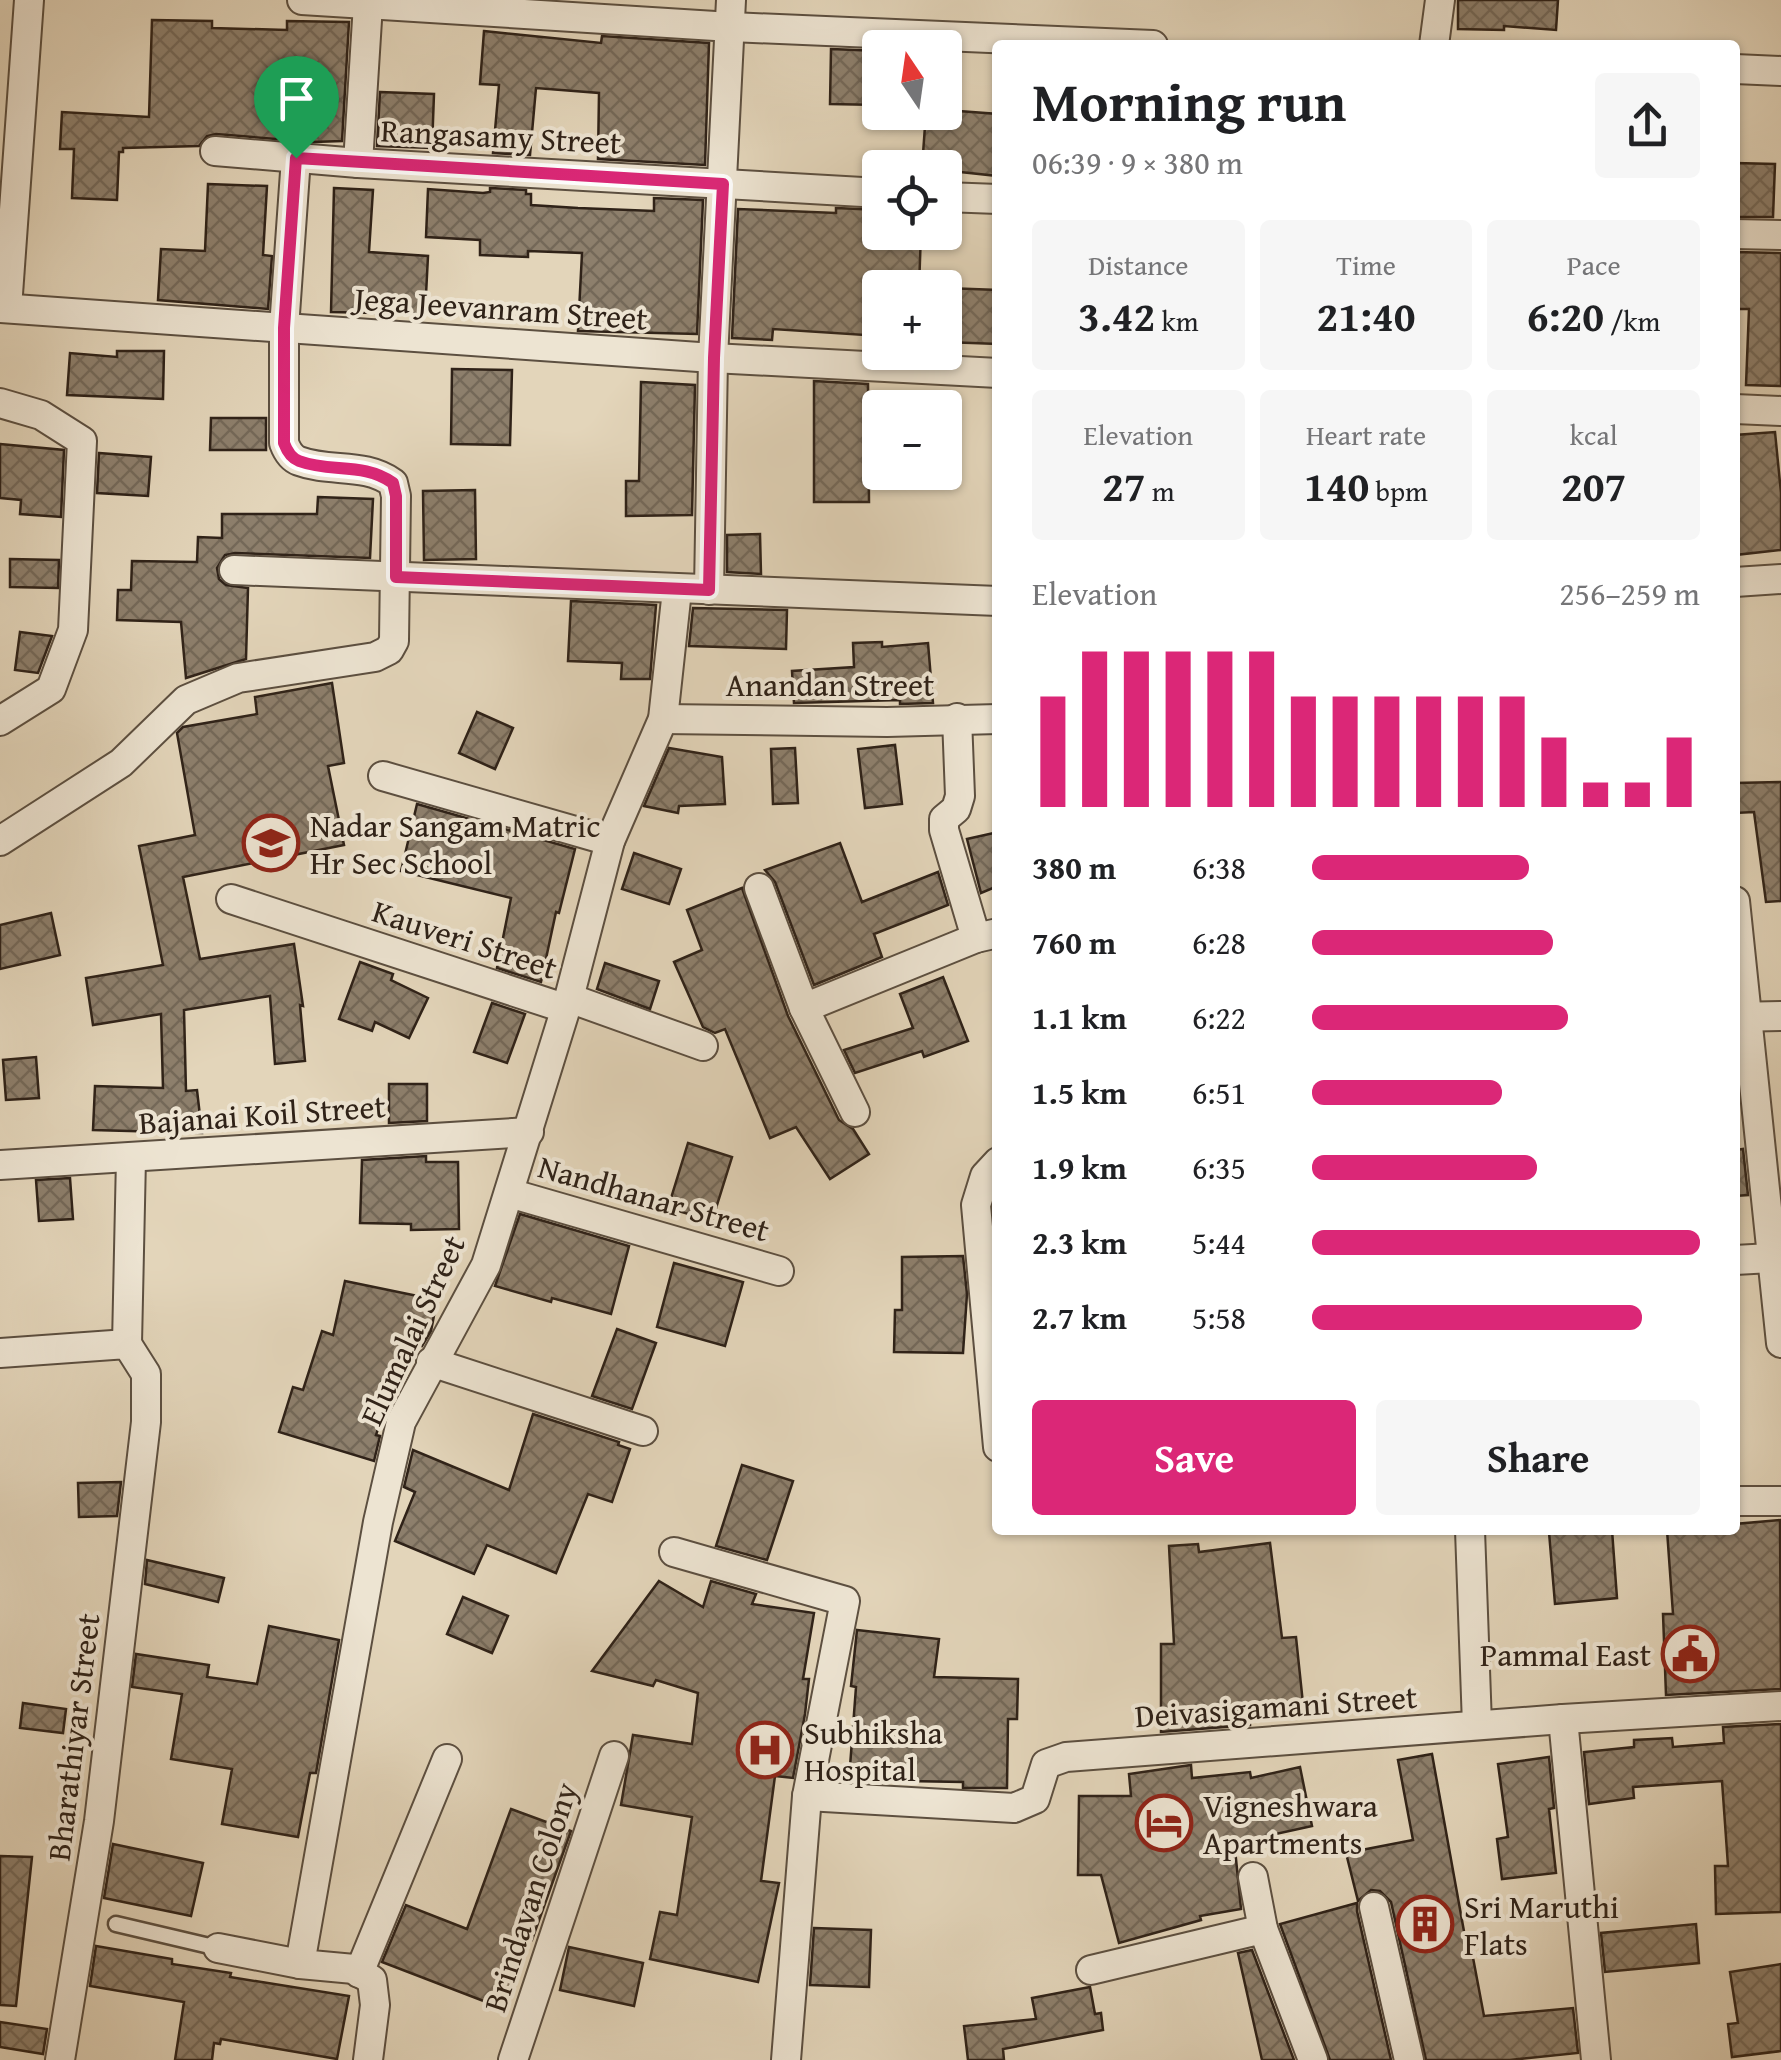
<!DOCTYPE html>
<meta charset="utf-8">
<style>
body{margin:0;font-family:"Gentium Book Plus",serif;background:#f6f6f6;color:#202124;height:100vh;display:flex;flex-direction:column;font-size:38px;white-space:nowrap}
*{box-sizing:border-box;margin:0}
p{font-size:32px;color:#757577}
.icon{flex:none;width:55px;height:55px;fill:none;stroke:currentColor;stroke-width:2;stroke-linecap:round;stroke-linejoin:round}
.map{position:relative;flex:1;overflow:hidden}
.drawer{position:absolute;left:992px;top:40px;width:748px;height:1495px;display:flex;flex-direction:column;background:#fff;border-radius:10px;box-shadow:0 2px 8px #0004}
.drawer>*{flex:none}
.needle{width:65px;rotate:347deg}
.controls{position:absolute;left:862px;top:30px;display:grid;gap:20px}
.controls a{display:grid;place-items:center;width:100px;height:100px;border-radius:10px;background:#fff;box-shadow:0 2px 8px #0004;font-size:50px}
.pin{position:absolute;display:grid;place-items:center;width:85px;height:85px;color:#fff;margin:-102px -42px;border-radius:50% 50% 50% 0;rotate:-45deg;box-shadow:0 0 10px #0007}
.pin .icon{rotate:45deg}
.round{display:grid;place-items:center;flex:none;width:105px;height:105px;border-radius:10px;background:#f6f6f6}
.overview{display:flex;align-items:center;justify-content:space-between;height:170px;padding:0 40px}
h1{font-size:55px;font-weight:700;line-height:75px}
.stats{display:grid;grid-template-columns:repeat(3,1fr);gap:15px;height:170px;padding:10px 40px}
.stats div{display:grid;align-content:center;border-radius:10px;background:#f6f6f6;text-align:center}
.stats b{font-size:42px;font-weight:700}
.stats small{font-size:28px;font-weight:400}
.stats p{font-size:28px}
.chart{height:280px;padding:20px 40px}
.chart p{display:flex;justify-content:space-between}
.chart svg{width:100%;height:180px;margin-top:10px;stroke:#db2777;stroke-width:6}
.action{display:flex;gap:20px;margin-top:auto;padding:20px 40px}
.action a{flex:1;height:115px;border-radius:10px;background:#db2777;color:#fff;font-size:40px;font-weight:700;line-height:115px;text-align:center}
.action a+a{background:#f6f6f6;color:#202124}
ul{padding:0 40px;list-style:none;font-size:32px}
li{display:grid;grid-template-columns:160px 120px 1fr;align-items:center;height:75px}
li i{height:25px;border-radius:12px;background:#db2777}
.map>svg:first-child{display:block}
.building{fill:url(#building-cross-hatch);stroke:#2f2218;stroke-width:2.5}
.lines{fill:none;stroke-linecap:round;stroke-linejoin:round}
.service-casing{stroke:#5c4f40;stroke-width:19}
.minor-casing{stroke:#5c4f40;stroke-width:32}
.service{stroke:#ede4d2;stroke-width:14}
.minor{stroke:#ede4d2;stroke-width:28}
.route-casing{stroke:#fff;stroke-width:20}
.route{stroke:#db2777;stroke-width:12}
.labels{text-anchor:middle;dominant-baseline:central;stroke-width:8;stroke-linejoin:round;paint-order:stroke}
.street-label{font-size:32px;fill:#2f2218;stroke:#ede4d2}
.poi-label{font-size:32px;fill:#2f2218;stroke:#ede4d2;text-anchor:start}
</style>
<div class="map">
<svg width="1781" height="2060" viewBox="0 0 1781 2060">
<defs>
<pattern id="building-cross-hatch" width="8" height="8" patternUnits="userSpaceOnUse" patternTransform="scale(2.5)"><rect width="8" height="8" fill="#8d7f6c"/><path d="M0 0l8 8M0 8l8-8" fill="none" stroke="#746858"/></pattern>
</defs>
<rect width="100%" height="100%" fill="#e3d5ba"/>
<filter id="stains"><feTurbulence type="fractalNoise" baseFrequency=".002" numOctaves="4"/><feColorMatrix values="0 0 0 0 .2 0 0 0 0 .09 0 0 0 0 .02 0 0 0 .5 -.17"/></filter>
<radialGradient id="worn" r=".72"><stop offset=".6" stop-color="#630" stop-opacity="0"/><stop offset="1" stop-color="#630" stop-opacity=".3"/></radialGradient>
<!-- building -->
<g class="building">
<polygon points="1458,0 1558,0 1556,30 1504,26 1504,30 1458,29"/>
<polygon points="152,20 212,21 212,28 287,30 287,21 349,22 342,141 313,142 216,134 207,136 199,146 123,148 123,152 119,152 117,200 72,198 74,149 60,149 62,112 149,117"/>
<polygon points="484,31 601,43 602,36 709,43 705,165 598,159 599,93 536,88 530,155 493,153 499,85 480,84"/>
<polygon points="831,49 880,51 880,105 830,104"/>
<polygon points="380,92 434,94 432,148 377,146"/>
<polygon points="945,110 998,114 998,176 922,168 926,112 945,112"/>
<polygon points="1735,163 1775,164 1773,217 1735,217"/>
<polygon points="208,184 267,186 263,255 272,256 268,309 158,300 161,249 205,251"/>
<polygon points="334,188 373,190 369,252 428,256 425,314 331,312"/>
<polygon points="490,188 526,190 526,194 531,194 531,205 578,208 654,211 654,198 703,200 697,334 578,331 582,253 528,251 528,257 480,255 480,240 426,237 428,189 483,193 490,192"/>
<polygon points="836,208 880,210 880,232 921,232 919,288 880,288 880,336 773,329 772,340 732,338 738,209 836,213"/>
<polygon points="1735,252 1781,253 1781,386 1746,385 1749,309 1735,309"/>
<polygon points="945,288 998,290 998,344 945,342"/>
<polygon points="117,351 164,351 163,399 67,395 70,353 117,357"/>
<polygon points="452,369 512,370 510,445 451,444"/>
<polygon points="814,381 868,384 869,502 814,502"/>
<polygon points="641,382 695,385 692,515 626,516 626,481 639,481"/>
<polygon points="211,418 266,418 266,450 210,450"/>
<polygon points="1775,432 1781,493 1781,550 1735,555 1735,435"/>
<polygon points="0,444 64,450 61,517 20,514 21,500 0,498"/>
<polygon points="99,453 151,457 148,496 97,493"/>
<polygon points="475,490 476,559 424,560 423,491"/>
<polygon points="318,497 373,499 370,558 235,553 225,555 217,568 219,579 226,585 248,588 246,659 186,678 181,622 117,620 118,590 131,590 132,561 197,562 198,537 222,538 222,514 317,514"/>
<polygon points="760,534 761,574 727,572 727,535"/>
<polygon points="10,559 59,560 58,588 10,587"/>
<polygon points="571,601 656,605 650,679 621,679 622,663 568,661"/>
<polygon points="693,608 787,610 786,649 689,646"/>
<polygon points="20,632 52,636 38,673 15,670"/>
<polygon points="882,642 882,647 928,643 933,703 900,704 900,700 794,703 792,671 854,667 853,643"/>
<polygon points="332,683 344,763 328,766 344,845 183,877 200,959 294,944 303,1006 300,1005 305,1061 275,1064 270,996 184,1010 186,1091 197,1090 202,1133 93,1130 95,1086 163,1088 161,1014 93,1025 86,978 163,965 139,846 195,835 177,733 183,727 257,714 255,697"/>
<polygon points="477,712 513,728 495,769 459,753"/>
<polygon points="895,745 902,804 865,808 858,749"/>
<polygon points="669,748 722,757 725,804 679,806 678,813 644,806"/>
<polygon points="795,748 798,803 773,804 771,749"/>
<polygon points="1781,782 1781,901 1766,902 1754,812 1735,813 1735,783"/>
<polygon points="417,804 575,849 559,913 556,912 541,982 497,968 511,898 401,871"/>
<polygon points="998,832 998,886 981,893 967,839"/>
<polygon points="840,843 862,902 938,872 948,905 874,934 882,957 814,985 775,882 765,870"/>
<polygon points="634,853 681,869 669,904 622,889"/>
<polygon points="742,888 788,1016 839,1120 853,1129 869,1154 830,1179 796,1127 770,1138 725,1029 715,1033 703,1027 674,962 702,950 687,910"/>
<polygon points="51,913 60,955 0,969 0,925"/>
<polygon points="360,962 393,974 391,980 428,998 409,1038 375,1022 372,1031 339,1019"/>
<polygon points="605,963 659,981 650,1009 597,989"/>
<polygon points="943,977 968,1041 924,1057 922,1051 855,1073 844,1050 913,1028 900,994"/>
<polygon points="492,1003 525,1014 507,1063 474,1052"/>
<polygon points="36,1057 39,1098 6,1100 3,1060"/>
<polygon points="389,1084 427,1084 427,1121 389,1123"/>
<polygon points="688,1143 732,1157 712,1221 668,1208"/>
<polygon points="1743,1149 1748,1195 1735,1196 1735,1150"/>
<polygon points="426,1156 426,1162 458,1162 459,1229 411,1230 411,1224 360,1223 362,1160"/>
<polygon points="70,1178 73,1219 39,1221 36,1180"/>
<polygon points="520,1214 629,1246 611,1314 552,1298 551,1302 495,1286"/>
<polygon points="963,1256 967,1294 963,1353 894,1352 895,1310 902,1310 902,1257"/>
<polygon points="674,1263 743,1282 725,1346 657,1327"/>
<polygon points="345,1281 437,1300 431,1331 422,1346 406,1342 376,1435 380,1436 374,1461 279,1432 293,1387 303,1390 322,1331 333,1335"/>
<polygon points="617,1329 656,1343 632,1409 592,1396"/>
<polygon points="533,1414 619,1442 618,1445 630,1449 612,1502 588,1494 556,1573 487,1545 474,1574 395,1541 415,1492 404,1487 413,1450 509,1490"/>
<polygon points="742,1465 793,1481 767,1560 716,1546"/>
<polygon points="121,1482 117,1516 79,1517 78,1483"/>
<polygon points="1780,1520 1781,1689 1666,1695 1663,1614 1673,1614 1667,1530 1735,1530 1735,1524"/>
<polygon points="1573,1530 1612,1530 1617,1598 1555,1604 1549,1532"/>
<polygon points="1270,1543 1282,1638 1296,1637 1304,1713 1250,1718 1250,1725 1161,1732 1161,1644 1174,1644 1169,1546 1198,1544 1199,1552"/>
<polygon points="147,1560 224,1578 218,1602 145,1584"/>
<polygon points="659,1581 703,1607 711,1581 756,1594 752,1604 814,1613 803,1679 809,1679 805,1714 793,1778 775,1776 761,1881 779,1883 758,1982 650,1959 660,1912 677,1915 692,1817 621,1805 633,1735 692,1744 698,1693 656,1680 653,1686 592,1671"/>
<polygon points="463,1597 508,1616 492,1653 447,1634"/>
<polygon points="269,1626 339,1640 316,1773 310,1773 298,1837 222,1824 232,1769 171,1759 182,1694 132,1687 136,1654 209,1665 207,1677 257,1684"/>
<polygon points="857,1630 939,1639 934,1677 1018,1679 1017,1719 1008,1719 1007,1788 963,1788 963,1782 849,1780 856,1687 851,1686"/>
<polygon points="23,1703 66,1709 63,1733 20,1728"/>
<polygon points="1781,1724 1781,1912 1716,1914 1715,1866 1728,1866 1722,1781 1633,1787 1634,1798 1589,1804 1584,1752 1634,1747 1634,1740 1672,1738 1673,1747 1724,1743 1723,1727"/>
<polygon points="1432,1754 1467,1948 1471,1947 1484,2016 1573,2008 1578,2053 1510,2060 1426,2060 1391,1902 1380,1891 1371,1890 1358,1901 1346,1853 1413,1840 1398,1760"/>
<polygon points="1549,1757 1554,1808 1549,1809 1556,1873 1502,1879 1497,1839 1508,1837 1498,1764"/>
<polygon points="1191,1765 1192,1778 1250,1772 1251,1778 1300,1767 1312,1826 1257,1838 1258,1847 1235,1849 1241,1909 1200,1916 1201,1920 1119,1943 1101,1875 1078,1875 1079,1796 1131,1796 1129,1774"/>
<polygon points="511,1809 571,1831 532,1940 524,1937 507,2010 382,1962 406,1905 467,1929"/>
<polygon points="113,1844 203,1863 191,1916 104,1898"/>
<polygon points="0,1856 32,1857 16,2006 0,2005"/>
<polygon points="1357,1903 1357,1911 1391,2060 1330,2060 1280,1924"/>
<polygon points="1696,1924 1699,1963 1605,1972 1601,1933"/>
<polygon points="814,1928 871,1930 869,1987 810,1985"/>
<polygon points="96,1946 172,1959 172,1964 231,1973 230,1977 349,1996 337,2059 221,2039 220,2044 214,2043 212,2060 175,2060 184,2002 90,1986"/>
<polygon points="569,1947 643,1963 634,2006 560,1990"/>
<polygon points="1252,1950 1294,2060 1262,2060 1238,1953"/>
<polygon points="1781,1964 1781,2051 1732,2057 1728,2024 1738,2023 1730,1972"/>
<polygon points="1090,1987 1095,2014 1101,2013 1103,2030 1003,2049 1004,2060 968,2060 964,2026 1036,2019 1032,1998"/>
<polygon points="0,2022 47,2029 43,2054 0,2047"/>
</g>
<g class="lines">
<!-- service casing -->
<g class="service-casing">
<polyline id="service" points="116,1924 218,1948"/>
</g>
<!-- minor casing -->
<g class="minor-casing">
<g id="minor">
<polyline points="302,0 731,27 1153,45"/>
<polyline points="1434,45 1440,0"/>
<polyline points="1735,69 1781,71"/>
<polyline points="215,151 358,163 880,193"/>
<polyline points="358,163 368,4"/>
<polyline points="945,197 998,199"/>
<polyline points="1735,234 1781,235"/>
<polyline points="0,308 713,358 998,373"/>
<polyline points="7,308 29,0"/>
<polyline points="0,403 41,415 82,441 73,630 51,689 0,721"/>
<polyline points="1735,409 1781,411"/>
<polyline points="234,570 998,601"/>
<polyline points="1735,582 1781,579"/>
<polyline points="709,590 713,358 731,0"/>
<polyline points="957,718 960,796 956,809 944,819 944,830 976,938"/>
<polyline points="663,719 887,722 998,719"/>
<polyline points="383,776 610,841"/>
<path d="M0 841 121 763 186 700 238 678 375 657 389 650 394 641 396 496 393 483C364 462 331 473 299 461 291 458 287 451 284 443V328L296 158"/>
<polyline points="759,888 804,1008 855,1112"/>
<polyline points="231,899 564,1008"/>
<polyline points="1735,901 1781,1343"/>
<polyline points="569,998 703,1046"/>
<polyline points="804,1008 976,938 998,933"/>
<polyline points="1735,1017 1781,1016"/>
<polyline points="998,1162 985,1176 976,1205 998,1447"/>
<polyline points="0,1165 529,1132"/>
<polyline points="509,1193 779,1271"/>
<polyline points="1735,1260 1771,1258"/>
<polyline points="127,1344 131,1158"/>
<polyline points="0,1353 127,1344 146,1374 146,1422 99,1821 60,2060"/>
<polyline points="431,1362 643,1431"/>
<polyline points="1735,1501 1781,1501"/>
<polyline points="1470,1530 1477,1725"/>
<polyline points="674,1552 845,1601 807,1796 786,2060"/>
<polyline points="1563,1719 1596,2060"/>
<polyline points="807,1796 1014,1808 1035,1799 1046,1764 1066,1757 1563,1719 1781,1706"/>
<polyline points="1253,1877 1263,1929"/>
<polyline points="1374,1907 1409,2060"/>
<polyline points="218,1948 300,1964"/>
<polyline points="1091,1970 1263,1929 1313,2060"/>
<polyline points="359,1973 447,1759"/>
<polyline points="368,2060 375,2005 372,1980 354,1969 300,1964 378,1522 401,1422 486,1265 569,998 610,841 663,719 677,590"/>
<polyline points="513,2060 614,1756"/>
</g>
</g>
<!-- service -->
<use href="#service" class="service"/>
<!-- minor -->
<use href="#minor" class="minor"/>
</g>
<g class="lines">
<!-- route casing -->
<g class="route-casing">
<path id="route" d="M296 158 723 184 714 358 709 590 396 577V496L393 483C363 462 331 473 299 461 291 458 287 451 284 443V328Z"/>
</g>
<!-- route -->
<use href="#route" class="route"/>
</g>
<!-- icons -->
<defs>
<g id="school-ring" transform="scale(2.875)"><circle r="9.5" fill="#ede4d2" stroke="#8f2418" stroke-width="1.5"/><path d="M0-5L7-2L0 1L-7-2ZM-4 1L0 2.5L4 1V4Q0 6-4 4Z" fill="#8f2418"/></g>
<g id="civic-ring" transform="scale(2.875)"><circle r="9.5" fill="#ede4d2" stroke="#8f2418" stroke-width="1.5"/><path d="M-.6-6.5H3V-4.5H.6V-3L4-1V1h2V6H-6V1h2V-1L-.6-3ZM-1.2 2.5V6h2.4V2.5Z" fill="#8f2418"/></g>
<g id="hospital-ring" transform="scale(2.875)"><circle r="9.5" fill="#ede4d2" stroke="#8f2418" stroke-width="1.5"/><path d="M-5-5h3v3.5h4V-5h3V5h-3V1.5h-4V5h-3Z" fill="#8f2418"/></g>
<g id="hotel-ring" transform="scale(2.875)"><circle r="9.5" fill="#ede4d2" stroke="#8f2418" stroke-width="1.5"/><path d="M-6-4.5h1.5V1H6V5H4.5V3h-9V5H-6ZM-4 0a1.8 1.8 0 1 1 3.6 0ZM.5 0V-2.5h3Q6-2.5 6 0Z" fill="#8f2418"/></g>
<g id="building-ring" transform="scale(2.875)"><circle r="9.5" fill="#ede4d2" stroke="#8f2418" stroke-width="1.5"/><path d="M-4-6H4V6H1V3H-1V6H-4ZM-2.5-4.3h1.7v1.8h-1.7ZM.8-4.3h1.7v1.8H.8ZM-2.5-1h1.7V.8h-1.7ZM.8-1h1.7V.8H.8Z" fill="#8f2418"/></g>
</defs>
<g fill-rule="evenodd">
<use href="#school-ring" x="271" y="843"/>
<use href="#civic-ring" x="1690" y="1654"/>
<use href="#hospital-ring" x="765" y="1750"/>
<use href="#hotel-ring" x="1164" y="1823"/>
<use href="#building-ring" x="1425" y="1924"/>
</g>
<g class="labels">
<!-- street labels -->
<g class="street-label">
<text transform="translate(501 136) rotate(3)">Rangasamy Street</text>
<text transform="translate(501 308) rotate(4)">Jega Jeevanram Street</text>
<text x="830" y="684">Anandan Street</text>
<text transform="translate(465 939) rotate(18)">Kauveri Street</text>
<text transform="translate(262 1114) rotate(-4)">Bajanai Koil Street</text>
<text transform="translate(654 1198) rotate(16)">Nandhanar Street</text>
<text transform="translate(412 1330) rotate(-65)">Elumalai Street</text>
<text transform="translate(1276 1706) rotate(-4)">Deivasigamani Street</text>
<text transform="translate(73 1737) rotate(-83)">Bharathiyar Street</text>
<text transform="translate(530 1897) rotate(-72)">Brindavan Colony</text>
</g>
<!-- poi labels -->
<g class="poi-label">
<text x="310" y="825">Nadar Sangam Matric<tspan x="310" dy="37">Hr Sec School</tspan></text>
<text x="1651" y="1654" text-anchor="end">Pammal East</text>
<text x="804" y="1732">Subhiksha<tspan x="804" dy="37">Hospital</tspan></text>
<text x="1203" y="1805">Vigneshwara<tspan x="1203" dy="37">Apartments</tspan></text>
<text x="1464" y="1906">Sri Maruthi<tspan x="1464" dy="37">Flats</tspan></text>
</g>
</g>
<rect width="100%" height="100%" filter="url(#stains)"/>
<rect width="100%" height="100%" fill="url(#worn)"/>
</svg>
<div class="controls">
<a><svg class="needle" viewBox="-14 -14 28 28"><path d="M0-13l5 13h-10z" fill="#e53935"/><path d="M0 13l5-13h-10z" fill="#757577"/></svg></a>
<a><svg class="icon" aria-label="locate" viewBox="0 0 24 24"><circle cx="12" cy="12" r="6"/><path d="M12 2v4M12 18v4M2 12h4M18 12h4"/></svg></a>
<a>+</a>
<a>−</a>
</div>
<div class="pin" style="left:296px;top:158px;background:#1e9e55"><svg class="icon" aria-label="arrive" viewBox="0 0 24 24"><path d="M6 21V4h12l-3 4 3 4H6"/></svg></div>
<section class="drawer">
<div class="overview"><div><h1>Morning run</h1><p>06:39 · 9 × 380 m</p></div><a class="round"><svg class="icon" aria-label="share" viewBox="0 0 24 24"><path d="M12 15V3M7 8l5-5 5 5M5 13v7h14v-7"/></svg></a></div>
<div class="stats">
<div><p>Distance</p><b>3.42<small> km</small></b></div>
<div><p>Time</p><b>21:40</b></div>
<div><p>Pace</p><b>6:20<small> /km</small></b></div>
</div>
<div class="stats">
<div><p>Elevation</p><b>27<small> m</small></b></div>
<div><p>Heart rate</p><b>140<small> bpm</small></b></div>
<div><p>kcal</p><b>207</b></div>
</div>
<div class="chart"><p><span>Elevation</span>256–259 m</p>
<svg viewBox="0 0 160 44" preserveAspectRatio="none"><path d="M5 44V17M15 44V6M25 44V6M35 44V6M45 44V6M55 44V6M65 44V17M75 44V17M85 44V17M95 44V17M105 44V17M115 44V17M125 44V27M135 44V38M145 44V38M155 44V27"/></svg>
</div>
<ul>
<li><b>380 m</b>6:38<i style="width:56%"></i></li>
<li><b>760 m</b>6:28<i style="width:62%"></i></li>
<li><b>1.1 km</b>6:22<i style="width:66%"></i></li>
<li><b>1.5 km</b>6:51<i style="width:49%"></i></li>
<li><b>1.9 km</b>6:35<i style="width:58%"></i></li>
<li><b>2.3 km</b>5:44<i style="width:100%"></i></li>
<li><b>2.7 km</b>5:58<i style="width:85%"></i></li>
</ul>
<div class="action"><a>Save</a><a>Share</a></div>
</section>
</div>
